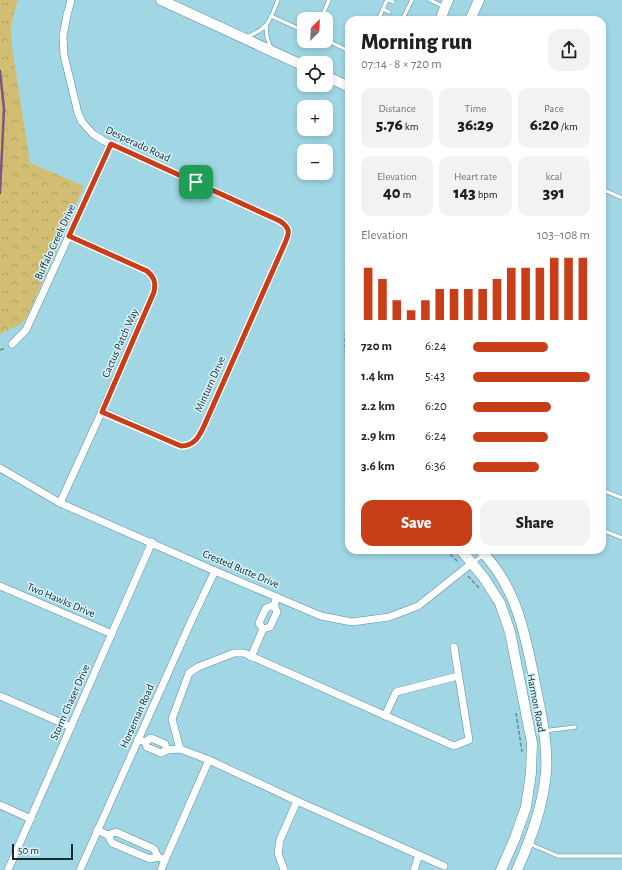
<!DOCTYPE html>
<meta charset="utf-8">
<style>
body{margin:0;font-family:"Alegreya Sans",sans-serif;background:#f2f2f2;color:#202124;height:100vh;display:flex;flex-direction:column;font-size:15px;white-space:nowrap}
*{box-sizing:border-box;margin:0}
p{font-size:13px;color:#757577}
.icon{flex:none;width:22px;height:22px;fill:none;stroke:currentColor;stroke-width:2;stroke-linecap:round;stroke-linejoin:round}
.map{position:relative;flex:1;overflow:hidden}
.details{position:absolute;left:345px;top:16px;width:261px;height:538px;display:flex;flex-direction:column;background:#fff;border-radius:12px;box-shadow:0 2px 6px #0003}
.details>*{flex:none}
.needle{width:26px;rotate:24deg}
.tools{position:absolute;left:297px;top:12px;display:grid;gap:8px}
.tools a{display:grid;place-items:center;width:36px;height:36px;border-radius:8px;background:#fff;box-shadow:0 2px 6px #0003;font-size:20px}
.scale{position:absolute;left:12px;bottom:10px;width:61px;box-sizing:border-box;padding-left:4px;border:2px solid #152b30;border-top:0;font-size:11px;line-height:14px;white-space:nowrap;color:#152b30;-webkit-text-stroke:3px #d8f3fa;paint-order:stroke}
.pin{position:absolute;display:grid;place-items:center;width:34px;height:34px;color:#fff;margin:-17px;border-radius:8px;box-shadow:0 2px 6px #0006}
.round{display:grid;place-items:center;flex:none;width:42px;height:42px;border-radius:12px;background:#f2f2f2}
.overview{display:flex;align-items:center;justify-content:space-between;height:68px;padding:0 16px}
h1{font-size:22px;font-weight:800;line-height:30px}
.stats{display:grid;grid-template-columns:repeat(3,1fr);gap:6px;height:68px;padding:4px 16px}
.stats div{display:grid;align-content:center;border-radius:10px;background:#f2f2f2;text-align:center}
.stats b{font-size:17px;font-weight:800}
.stats small{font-size:11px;font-weight:400}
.stats p{font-size:11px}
.chart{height:112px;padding:8px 16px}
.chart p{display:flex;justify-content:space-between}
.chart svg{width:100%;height:72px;margin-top:4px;stroke:#c83e19;stroke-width:6}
.button{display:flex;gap:8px;margin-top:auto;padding:8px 16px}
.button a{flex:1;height:46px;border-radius:12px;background:#c83e19;color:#fff;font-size:16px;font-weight:800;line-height:46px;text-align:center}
.button a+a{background:#f2f2f2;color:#202124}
ul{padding:0 16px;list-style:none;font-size:13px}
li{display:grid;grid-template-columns:64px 48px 1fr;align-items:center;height:30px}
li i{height:10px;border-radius:5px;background:#c83e19}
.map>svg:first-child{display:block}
.park{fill:url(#park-crowns)}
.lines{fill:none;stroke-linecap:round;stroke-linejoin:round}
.stream{stroke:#7f567d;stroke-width:2.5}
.lane-casing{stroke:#598e9b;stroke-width:4.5}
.street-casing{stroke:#598e9b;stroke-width:8}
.secondary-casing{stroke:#598e9b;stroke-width:11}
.path{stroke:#628a94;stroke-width:1.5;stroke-dasharray:4 2;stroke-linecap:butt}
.lane{stroke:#fff;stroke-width:3.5}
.street{stroke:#fff;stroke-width:7}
.secondary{stroke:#fff;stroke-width:10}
.route-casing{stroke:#fff;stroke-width:8}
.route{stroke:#c83e19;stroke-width:5}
.labels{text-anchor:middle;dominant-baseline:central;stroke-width:3;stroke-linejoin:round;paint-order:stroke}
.street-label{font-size:11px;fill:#152b30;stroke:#d8f3fa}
</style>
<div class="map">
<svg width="622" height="870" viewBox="0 0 622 870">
<defs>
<pattern id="park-crowns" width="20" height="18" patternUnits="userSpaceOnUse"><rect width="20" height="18" fill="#d2be72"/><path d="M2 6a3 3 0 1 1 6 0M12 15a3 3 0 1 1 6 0" fill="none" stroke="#b3a363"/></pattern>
</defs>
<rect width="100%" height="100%" fill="#a1d7e5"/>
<!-- park -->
<path class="park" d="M0 0H18L11 25 12 47 30 163 84 186 27 317C25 319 23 322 21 324 14 329 6 329 0 335Z"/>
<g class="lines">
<!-- stream -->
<polyline class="stream" points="0,71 4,109 0,193"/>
<!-- lane casing -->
<g class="lane-casing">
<g id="lane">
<polyline points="388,0 393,2"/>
<polyline points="430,0 444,7"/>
<polyline points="383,9 389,12"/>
<polyline points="271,16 304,31"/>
<polyline points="321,19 329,0"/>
<polyline points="378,20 387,0"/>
<polyline points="402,20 412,0"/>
<polyline points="266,26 267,37 271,49"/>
<path d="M247 37C270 27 269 21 278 0"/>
<polyline points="326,40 349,51"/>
<polyline points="602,189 622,198"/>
<polyline points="602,490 622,498"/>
<polyline points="602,530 622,538"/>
<polyline points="472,563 491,550"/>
<polyline points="544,731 575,727"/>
<polyline points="530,844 558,856 622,856"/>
</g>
</g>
<!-- street casing -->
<g class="street-casing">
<g id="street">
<path d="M71 0 67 15 63 36 64 55 78 113 82 122 93 134 104 141 280 221C290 228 290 232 285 243L204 426C199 437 194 446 181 446L102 411"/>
<polyline points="12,344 26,330 111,144"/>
<polyline points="0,468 60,503 215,571 321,616 352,622 389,617 418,606 472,563"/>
<path d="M60 503 102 411 154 292C156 282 154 277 147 271L69 236"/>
<polyline points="0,586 112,634"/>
<polyline points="263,629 259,623 266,608 274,605"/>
<polyline points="251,657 263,629 270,627 277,612 274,605 277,597"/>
<polyline points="0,696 71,727"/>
<polyline points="385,716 396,692 458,676"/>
<polyline points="138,739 145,742 147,747 161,753 167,750 180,749 209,760 297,801 280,840 278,853 284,870"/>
<polyline points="145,742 151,738 165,744 167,750"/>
<polyline points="180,749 172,719 189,673 198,667 234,653 244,653 454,746 469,740 454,647"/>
<polyline points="297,801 444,866"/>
<polyline points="0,805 31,819"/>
<polyline points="97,830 108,835 112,843 150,859 158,857"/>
<polyline points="108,835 116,832 154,849 158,857 165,860 161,870"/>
<polyline points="165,860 209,760"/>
<polyline points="8,870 152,542"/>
<polyline points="80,870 193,617 215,571"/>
<polyline points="414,870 419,855"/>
</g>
</g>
<!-- secondary casing -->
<g class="secondary-casing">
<g id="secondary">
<polyline points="161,0 304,66"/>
<polyline points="440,20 448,0"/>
<polyline points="470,20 479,0"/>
<polyline points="326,76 349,87"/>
<polyline points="461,550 484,578 500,603 510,632 532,743 531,773 526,807 515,838 501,870"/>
<path d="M480 550C519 588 527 643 537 694 542 719 548 746 546 772 543 807 531 839 517 870"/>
</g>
</g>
<!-- path -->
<g class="path">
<polyline points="349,260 345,342 346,373 349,406"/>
<polyline points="0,350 5,348"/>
<polyline points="446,550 459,563"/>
<polyline points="468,576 479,588"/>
<polyline points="516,713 522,752"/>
</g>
<!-- lane -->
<use href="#lane" class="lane"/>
<!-- street -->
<use href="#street" class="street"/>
<!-- secondary -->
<use href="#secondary" class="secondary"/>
</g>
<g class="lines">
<!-- route casing -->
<g class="route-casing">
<path id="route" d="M111 144 280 221C290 228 290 232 285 243L204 426C199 437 194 446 181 446L102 412 154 292C156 282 154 277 147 271L69 236Z"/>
</g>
<!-- route -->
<use href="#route" class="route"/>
</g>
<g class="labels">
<!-- street labels -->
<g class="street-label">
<text transform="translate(138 144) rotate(25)">Desperado Road</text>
<text transform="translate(55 242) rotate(-65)">Buffalo Creek Drive</text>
<text transform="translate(120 343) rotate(-66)">Cactus Patch Way</text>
<text transform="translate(210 384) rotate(-66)">Minturn Drive</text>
<text transform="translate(241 569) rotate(23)">Crested Butte Drive</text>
<text transform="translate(61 600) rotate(23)">Two Hawks Drive</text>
<text transform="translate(70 702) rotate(-66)">Storm Chaser Drive</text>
<text transform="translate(536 703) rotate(79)">Harmon Road</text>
<text transform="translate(137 716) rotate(-66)">Horseman Road</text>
</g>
</g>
</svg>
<div class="tools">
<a><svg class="needle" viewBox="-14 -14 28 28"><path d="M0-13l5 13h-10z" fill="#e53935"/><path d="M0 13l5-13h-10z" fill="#757577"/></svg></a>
<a><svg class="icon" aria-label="locate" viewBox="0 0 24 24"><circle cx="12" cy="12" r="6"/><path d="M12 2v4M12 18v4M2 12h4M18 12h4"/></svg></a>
<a>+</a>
<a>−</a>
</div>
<div class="scale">50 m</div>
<div class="pin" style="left:196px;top:182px;background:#1e9e55"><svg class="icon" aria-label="arrive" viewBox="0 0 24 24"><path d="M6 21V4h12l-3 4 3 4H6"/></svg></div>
<section class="details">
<div class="overview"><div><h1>Morning run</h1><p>07:14 · 8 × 720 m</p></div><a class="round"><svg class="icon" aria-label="share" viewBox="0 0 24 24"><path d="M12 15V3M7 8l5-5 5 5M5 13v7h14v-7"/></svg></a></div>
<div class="stats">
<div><p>Distance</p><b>5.76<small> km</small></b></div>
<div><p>Time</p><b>36:29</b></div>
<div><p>Pace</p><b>6:20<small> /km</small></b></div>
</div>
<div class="stats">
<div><p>Elevation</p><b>40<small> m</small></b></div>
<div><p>Heart rate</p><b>143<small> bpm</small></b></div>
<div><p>kcal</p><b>391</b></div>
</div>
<div class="chart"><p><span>Elevation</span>103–108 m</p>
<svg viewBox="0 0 160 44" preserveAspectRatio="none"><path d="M5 44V12M15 44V19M25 44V32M35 44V38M45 44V32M55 44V25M65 44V25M75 44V25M85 44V25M95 44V19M105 44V12M115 44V12M125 44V12M135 44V6M145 44V6M155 44V6"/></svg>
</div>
<ul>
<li><b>720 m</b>6:24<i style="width:64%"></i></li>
<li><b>1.4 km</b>5:43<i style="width:100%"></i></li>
<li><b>2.2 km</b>6:20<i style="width:67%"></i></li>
<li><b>2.9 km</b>6:24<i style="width:64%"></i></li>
<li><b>3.6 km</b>6:36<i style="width:56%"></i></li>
</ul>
<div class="button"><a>Save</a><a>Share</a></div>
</section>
</div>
